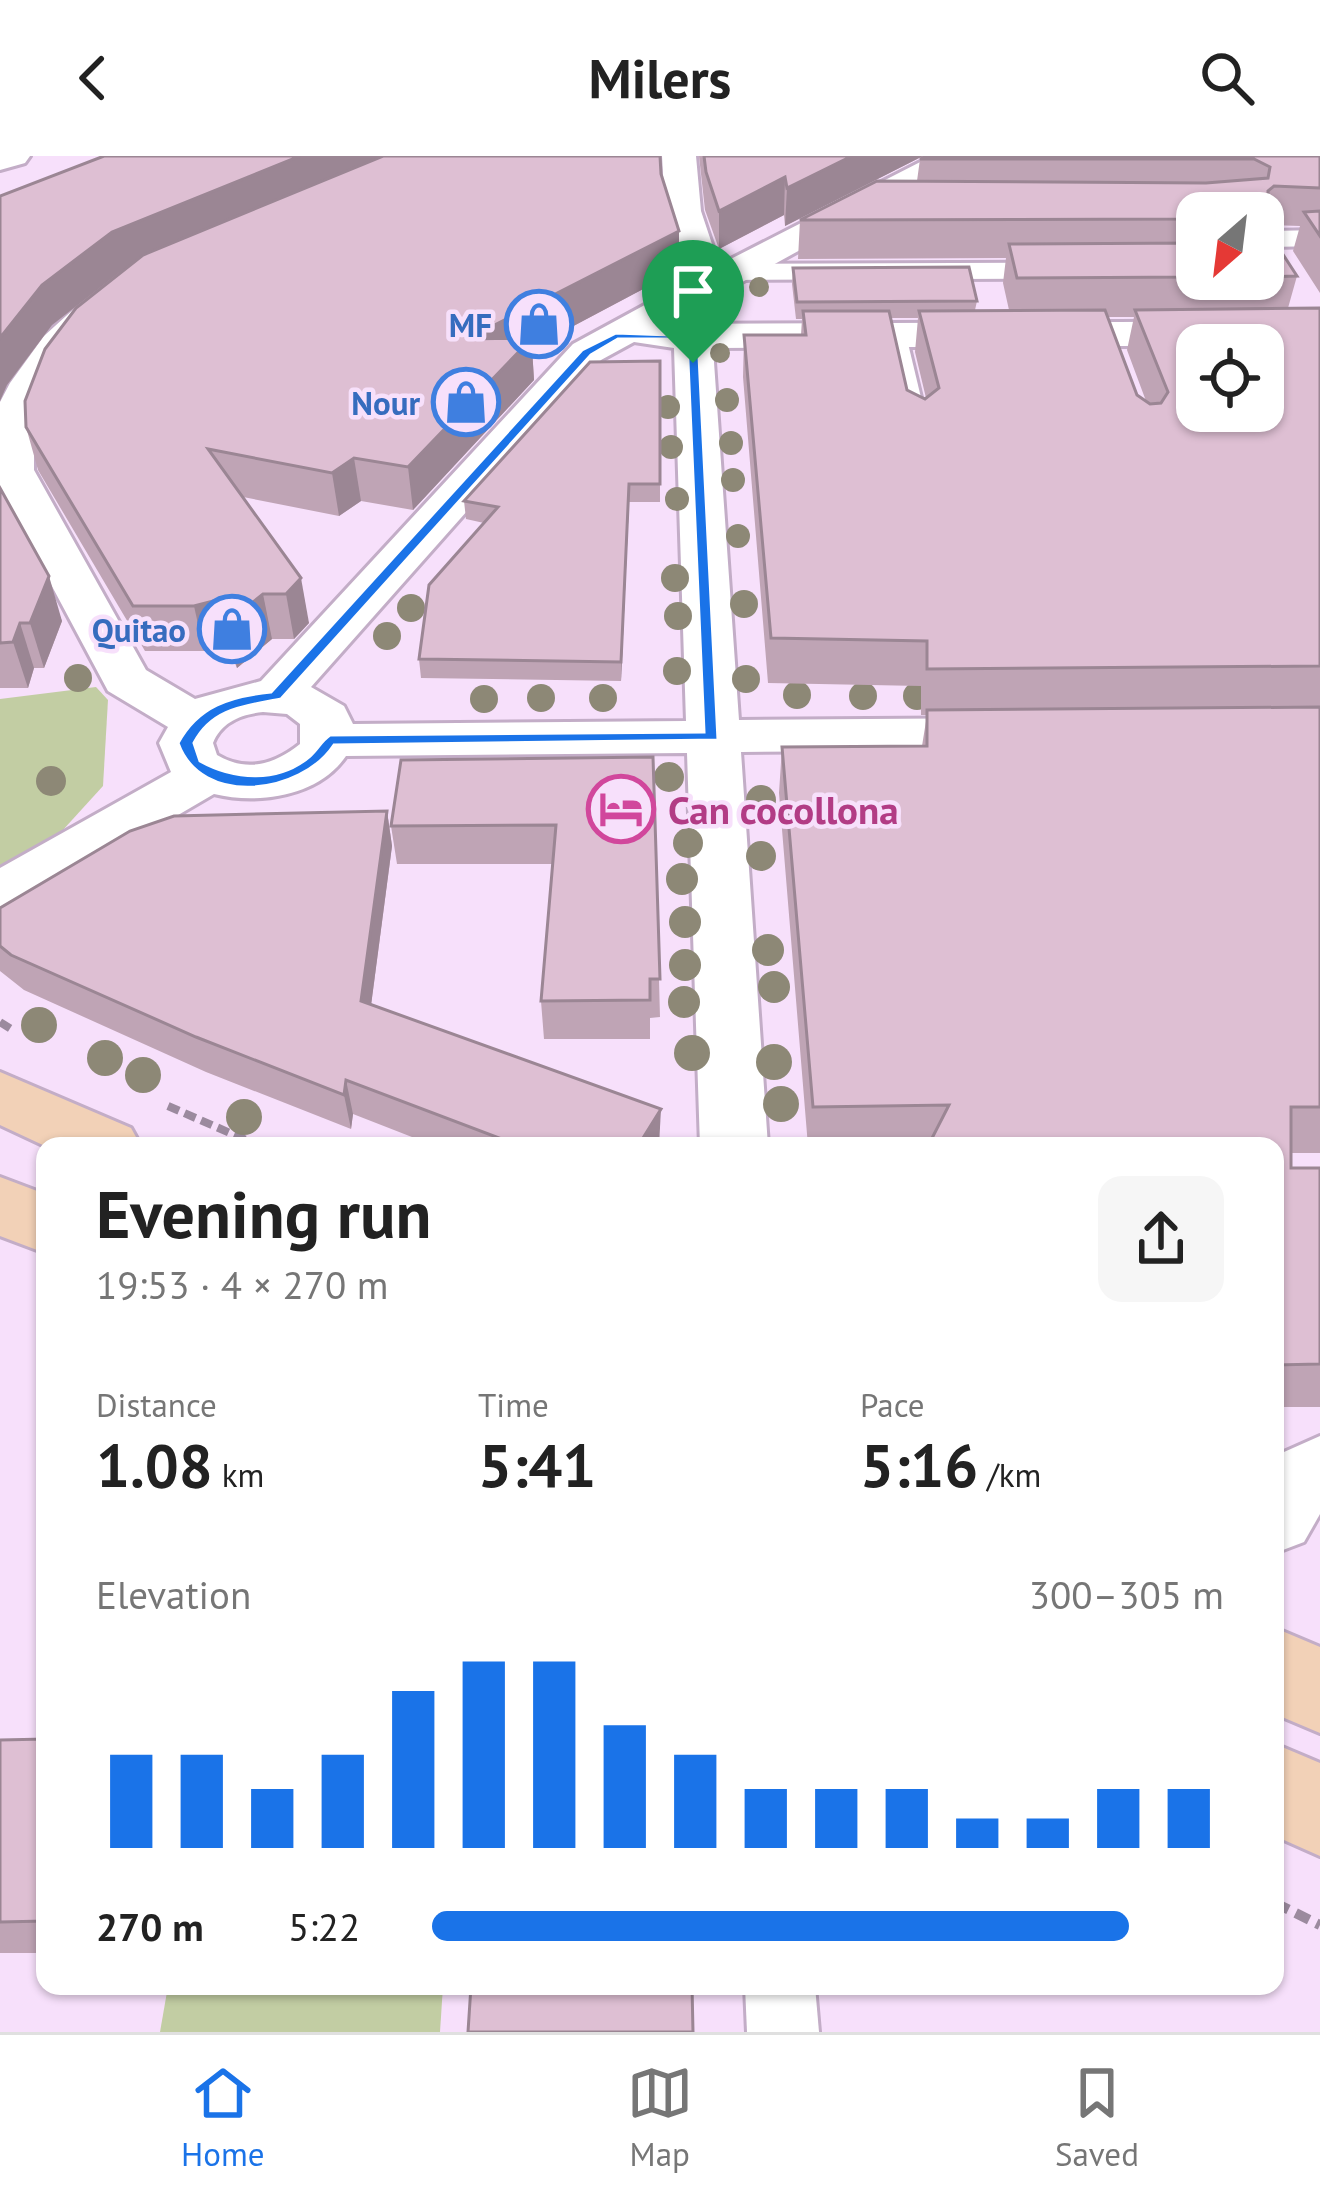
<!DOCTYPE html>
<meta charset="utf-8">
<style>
body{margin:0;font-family:"PT Sans",sans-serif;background:#f6f6f6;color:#222;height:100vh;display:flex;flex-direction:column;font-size:45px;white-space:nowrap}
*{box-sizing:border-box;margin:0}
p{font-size:39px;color:#767676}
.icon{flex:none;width:66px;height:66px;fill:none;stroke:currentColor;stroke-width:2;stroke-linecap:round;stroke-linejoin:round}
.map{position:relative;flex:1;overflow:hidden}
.sheet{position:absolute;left:36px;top:981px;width:1248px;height:858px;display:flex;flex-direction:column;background:#fff;border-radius:24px;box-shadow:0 3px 9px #0004}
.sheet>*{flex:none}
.needle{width:78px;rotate:208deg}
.fabs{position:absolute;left:1176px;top:36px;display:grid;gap:24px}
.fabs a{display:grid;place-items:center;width:108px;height:108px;border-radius:24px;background:#fff;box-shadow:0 3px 9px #0004;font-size:60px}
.pin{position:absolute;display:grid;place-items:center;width:102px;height:102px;color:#fff;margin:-123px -51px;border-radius:50% 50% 50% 0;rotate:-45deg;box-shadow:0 0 12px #0007}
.pin .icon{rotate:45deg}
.round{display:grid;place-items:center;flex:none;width:126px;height:126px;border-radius:24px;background:#f6f6f6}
.headline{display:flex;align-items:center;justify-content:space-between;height:204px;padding:0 60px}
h1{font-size:66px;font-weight:800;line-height:90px}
.figures{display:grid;grid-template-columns:repeat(3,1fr);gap:18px;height:204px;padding:12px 60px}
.figures div{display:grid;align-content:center}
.figures b{font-size:60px;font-weight:800}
.figures small{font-size:33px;font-weight:400}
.figures p{font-size:33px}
.chart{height:336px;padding:24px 60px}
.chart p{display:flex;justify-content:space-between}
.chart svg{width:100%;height:216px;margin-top:12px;stroke:#1a73e8;stroke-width:6}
ul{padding:0 60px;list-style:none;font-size:39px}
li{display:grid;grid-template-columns:192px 144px 1fr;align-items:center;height:90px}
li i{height:30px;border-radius:15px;background:#1a73e8}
header{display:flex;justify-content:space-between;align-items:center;height:156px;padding:0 60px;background:#fff;font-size:54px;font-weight:800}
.tab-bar{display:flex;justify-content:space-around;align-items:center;height:168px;border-top:3px solid #e0e0e0;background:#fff;font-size:33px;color:#767676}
.tab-bar a{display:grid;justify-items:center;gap:6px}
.tab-bar .selected{color:#1a73e8}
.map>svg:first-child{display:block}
.green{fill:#c2cda3}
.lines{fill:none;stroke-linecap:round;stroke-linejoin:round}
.service-casing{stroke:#c3adc7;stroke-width:6}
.pedestrian-casing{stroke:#c3adc7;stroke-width:6}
.minor-casing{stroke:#c3adc7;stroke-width:6}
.secondary-casing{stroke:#c3adc7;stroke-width:6}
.path-far1{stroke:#9b8a9e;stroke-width:8;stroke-dasharray:12 6;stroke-linecap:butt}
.path{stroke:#9b8a9e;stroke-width:10;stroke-dasharray:15 8;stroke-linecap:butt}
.service{fill:#fff;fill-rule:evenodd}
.pedestrian{fill:#fff;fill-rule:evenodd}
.minor{fill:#fff;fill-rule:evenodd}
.secondary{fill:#f2d1b7;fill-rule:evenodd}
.tree{fill:#8d8876}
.wall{fill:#bfa4b5;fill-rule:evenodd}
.shaded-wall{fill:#9b8694}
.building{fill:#debfd3;stroke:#9b8694;stroke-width:3;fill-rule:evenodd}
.route{fill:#1a73e8;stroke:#fff;stroke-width:3;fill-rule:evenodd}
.labels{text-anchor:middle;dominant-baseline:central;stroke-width:9;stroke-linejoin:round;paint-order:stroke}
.far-shop-label{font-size:33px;font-weight:bold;fill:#366cbe;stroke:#f7e0fb;text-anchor:end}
.hotel-label{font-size:39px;font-weight:bold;fill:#b23c85;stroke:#f7e0fb;text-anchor:start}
</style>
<header><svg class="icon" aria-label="back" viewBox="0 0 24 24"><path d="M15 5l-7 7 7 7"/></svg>Milers<svg class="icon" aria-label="search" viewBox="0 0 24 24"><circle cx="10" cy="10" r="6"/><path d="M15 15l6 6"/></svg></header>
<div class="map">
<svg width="1320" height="1876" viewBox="0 0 1320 1876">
<rect width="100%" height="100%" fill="#f7e0fb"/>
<!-- green -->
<g class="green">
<polygon points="96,531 108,544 103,630 62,675 0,710 0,543"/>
<polygon points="168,1830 443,1830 440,1876 160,1876"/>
</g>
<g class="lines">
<!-- service casing -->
<g class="service-casing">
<polygon id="service" points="889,175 906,179 929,275 926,280 910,280 907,275"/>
</g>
<!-- pedestrian casing -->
<g class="pedestrian-casing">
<g id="pedestrian">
<polygon points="1320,74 1320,90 1263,91 1263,75"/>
<polygon points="1197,106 1197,122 732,124 718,116 732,108"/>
<polygon points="745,1830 815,1830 819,1876 747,1876"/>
</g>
</g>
<!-- minor casing -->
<g class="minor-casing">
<g id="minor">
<polygon points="0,0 30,0 25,7 0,14"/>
<path d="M662 0H696L701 55 719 109 932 0H975L970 7 820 83 666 168 1320 165V189L713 192 739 564 1010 562 1029 567 1037 578 1029 589 1010 594 741 596 768 990H700L687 597 346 600C319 640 259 649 214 638L21 751 0 757V712L171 616 159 587 168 571 108 535 0 333V246L10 227 44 180 77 150H105L110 158 51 227 34 270V314L146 514 195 543 261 525 573 188 687 126 665 55ZM634 186 674 192 686 565 353 568 344 550 311 531 601 204ZM263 556 287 558 300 568V588C275 608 247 617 217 599L213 587C221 566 242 558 263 556Z"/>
<polygon points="1320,1280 1320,1358 1304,1386 1275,1397 1275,1300"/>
</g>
</g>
<!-- secondary casing -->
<g class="secondary-casing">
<g id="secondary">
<polygon points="0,916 131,972 141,990 45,990 0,969"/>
<polygon points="0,1021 45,1038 45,1097 0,1080"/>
<polygon points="1275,1472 1320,1491 1320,1577 1275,1558"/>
<polygon points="1275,1588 1320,1607 1320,1700 1275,1680"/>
</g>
</g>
<!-- path-far1 -->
<g class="path-far1">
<polyline points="0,866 14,875"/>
<polyline points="168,950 260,990"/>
</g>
<!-- path -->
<polyline class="path" points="1275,1747 1320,1769"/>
<!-- service -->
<use href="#service" class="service"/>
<!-- pedestrian -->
<use href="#pedestrian" class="pedestrian"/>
<!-- minor -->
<use href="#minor" class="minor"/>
<!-- secondary -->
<use href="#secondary" class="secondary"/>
</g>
<!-- trees -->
<g class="tree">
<circle cx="759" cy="131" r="10"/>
<circle cx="720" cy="197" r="10"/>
<circle cx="727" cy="244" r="12"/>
<circle cx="668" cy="251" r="12"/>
<circle cx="731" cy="287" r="12"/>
<circle cx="671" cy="291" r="12"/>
<circle cx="733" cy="324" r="12"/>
<circle cx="677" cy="343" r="12"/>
<circle cx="738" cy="380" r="12"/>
<circle cx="675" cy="422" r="14"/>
<circle cx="744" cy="448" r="14"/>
<circle cx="411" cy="452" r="14"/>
<circle cx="678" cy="460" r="14"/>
<circle cx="387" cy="480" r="14"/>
<circle cx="677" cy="515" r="14"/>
<circle cx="78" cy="522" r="14"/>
<circle cx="746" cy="523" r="14"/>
<circle cx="797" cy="539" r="14"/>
<circle cx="863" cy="540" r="14"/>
<circle cx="917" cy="540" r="14"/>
<circle cx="541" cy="542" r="14"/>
<circle cx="603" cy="542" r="14"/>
<circle cx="484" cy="543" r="14"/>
<circle cx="669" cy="621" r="15"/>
<circle cx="51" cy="625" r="15"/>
<circle cx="761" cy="644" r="15"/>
<circle cx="688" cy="687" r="15"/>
<circle cx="761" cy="700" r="15"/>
<circle cx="682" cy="723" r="16"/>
<circle cx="685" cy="766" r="16"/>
<circle cx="768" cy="794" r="16"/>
<circle cx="685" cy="809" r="16"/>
<circle cx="774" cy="831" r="16"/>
<circle cx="684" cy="846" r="16"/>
<circle cx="39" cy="869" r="18"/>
<circle cx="692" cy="897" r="18"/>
<circle cx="105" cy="902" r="18"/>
<circle cx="774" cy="906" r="18"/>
<circle cx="143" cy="919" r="18"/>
<circle cx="781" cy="948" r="18"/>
<circle cx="244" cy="961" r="18"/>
</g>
<!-- wall -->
<g class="wall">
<polygon points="699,0 923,0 785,70 784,59 719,93 705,54"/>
<path d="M1320 0V137L1293 95 1300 70 1269 69V77L1297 120 1288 152H1320V997H1291V1012H1320V1251H1275V990H808L779 637 782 591 922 590 927 559H921V530L768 527 743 221 744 179H801L802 163H796L792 128 793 112 977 145 975 154H1009L1003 127 1006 102 798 103 800 64 917 25 920 3ZM1197 57H1263V123H1197ZM1108 161H1134L1127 194 1146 245 1137 239ZM891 162H918L915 196 926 242 907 234Z"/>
<polygon points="661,18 679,114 532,192 534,224 413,354 361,345 339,360 243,341 309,467 294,483 272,483 237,512 227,489 204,495 145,495 38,314 26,271 125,113 52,169 7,229 0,40"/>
<polygon points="660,205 660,346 629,346 621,525 421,522 419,503 484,367 466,363 464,345"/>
<polygon points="0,332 62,465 44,512 34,512 28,532 0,532"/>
<polygon points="653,601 660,861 650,862 650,883 544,883 541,845 553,708 397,708 391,670"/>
<polygon points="387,655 392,690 371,849 661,987 659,990 435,990 353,958 351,973 206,916 24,834 0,815 0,752"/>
<polygon points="45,1583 45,1797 0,1797 0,1584"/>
</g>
<!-- shaded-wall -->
<g class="shaded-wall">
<polygon points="300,0 395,0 121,115 52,169 7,229 0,245 0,182 42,129 112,76"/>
<polygon points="852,0 923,0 785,70 787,32"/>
<polygon points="785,21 784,59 719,93 719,55"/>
<polygon points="679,75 679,114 532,192 534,224 413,354 408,311 467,183"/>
<polygon points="354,302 361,345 339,360 332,317"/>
<polygon points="629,328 629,346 621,525 621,506"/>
<polygon points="49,420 62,465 44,512 30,467"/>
<polygon points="301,422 309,467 294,483 286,438"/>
<polygon points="263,438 272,483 237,512 227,467"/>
<polygon points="217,444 227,489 204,495 194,450"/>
<polygon points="20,467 34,512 28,532 13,486"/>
<polygon points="387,655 392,690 367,880 361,845"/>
<polygon points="346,924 353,958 351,973 344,939"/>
<polygon points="661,953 659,990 638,990"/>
</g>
<!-- building -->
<g class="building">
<polygon points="104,0 300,0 112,76 42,129 0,182 0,40"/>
<polygon points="383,0 660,0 661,18 679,75 467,183 532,182 408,311 354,302 332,317 208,293 301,422 286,438 263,438 227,467 217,444 194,450 133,450 26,271 25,245 45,193 76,152 143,99"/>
<polygon points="704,0 852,0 787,32 785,21 719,55 706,16"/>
<polygon points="926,0 1320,0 1320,32 1274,30 1268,35 1269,77 1297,120 1263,121 1263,57 1197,57 1197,63 800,64 877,25 1206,27 1268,22 1270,11 1254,3 920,3"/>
<polygon points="1320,55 1320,80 1304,56"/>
<polygon points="1197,87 1197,121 1017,122 1009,88"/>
<polygon points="969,111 977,145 797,146 793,112"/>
<path d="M1320 152V510L927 513V485L771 482 744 179H806L803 155H889L907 234 925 243 939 232 919 155 1105 154 1137 239 1150 248 1161 247 1168 236 1135 154ZM1197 189H1263V255H1197Z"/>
<polygon points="660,205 660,328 629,328 621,506 419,503 429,429 498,351 464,345 590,206"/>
<polygon points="0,332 49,420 30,467 20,467 13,486 0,487"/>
<polygon points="1320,551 1320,951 1291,951 1291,1012 1320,1012 1320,1208 1275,1209 1275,990 928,990 949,949 813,951 782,591 927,590 927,554"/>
<polygon points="653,601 660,823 650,823 650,844 541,845 556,669 391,670 401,604"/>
<polygon points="387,655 361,845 661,953 638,990 520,990 346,924 344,939 196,881 11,799 0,790 0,752 130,675 174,660"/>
<polygon points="45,1583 45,1765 0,1766 0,1584"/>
<polygon points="471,1830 692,1830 693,1876 468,1876"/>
</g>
<!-- route -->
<path class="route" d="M616 177 698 180 718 584 334 589C301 639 201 652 178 587 198 550 230 540 271 536L582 194ZM618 183H687L704 576 330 579C321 585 318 593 310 600 279 627 234 624 200 605L194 587C212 552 245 550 281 543L591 199Z"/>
<!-- icons -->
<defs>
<g id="shop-ring" transform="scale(3.45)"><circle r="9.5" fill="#f7e0fb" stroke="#3f7fe0" stroke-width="1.5"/><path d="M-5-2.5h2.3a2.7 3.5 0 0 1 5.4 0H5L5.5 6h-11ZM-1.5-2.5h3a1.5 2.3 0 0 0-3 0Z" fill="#3f7fe0"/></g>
<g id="hotel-ring" transform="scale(3.45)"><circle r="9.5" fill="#f7e0fb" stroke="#d1479c" stroke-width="1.5"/><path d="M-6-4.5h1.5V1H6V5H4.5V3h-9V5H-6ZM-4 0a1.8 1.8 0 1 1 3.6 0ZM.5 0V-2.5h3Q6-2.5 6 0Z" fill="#d1479c"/></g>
</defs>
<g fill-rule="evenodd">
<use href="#shop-ring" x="539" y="168"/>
<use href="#shop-ring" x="466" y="246"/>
<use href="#shop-ring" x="232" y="473"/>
<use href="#hotel-ring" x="621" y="653"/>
</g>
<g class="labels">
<!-- far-shop labels -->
<g class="far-shop-label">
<text x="492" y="168">MF</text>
<text x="420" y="246">Nour</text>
<text x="186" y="473">Quitao</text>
</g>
<!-- hotel labels -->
<g class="hotel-label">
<text x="668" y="653">Can cocollona</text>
</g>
</g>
</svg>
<div class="fabs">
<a><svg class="needle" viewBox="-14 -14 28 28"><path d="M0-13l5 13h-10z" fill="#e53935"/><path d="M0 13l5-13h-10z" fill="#767676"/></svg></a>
<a><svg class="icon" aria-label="locate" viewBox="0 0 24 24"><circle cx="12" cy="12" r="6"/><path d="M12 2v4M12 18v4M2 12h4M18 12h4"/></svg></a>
</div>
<div class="pin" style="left:693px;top:207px;background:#1e9e55"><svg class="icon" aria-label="arrive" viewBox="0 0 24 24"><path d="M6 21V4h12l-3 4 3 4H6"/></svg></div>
<section class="sheet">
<div class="headline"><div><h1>Evening run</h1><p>19:53 · 4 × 270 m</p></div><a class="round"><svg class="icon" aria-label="share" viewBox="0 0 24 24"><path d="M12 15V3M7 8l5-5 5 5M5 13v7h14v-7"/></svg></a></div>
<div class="figures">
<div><p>Distance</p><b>1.08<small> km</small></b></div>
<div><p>Time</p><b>5:41</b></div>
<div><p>Pace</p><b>5:16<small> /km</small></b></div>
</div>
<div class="chart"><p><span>Elevation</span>300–305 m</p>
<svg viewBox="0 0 160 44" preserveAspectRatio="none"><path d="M5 44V25M15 44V25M25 44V32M35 44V25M45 44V12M55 44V6M65 44V6M75 44V19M85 44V25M95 44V32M105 44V32M115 44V32M125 44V38M135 44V38M145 44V32M155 44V32"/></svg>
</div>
<ul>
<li><b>270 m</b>5:22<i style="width:88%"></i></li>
</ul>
</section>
</div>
<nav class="tab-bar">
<a class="selected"><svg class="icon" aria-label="home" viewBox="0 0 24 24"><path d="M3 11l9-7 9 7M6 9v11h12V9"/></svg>Home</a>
<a><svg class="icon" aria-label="map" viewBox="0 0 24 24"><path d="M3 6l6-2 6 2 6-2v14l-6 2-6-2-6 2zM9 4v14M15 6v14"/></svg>Map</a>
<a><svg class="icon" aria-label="saved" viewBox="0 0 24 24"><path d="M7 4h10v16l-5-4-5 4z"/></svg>Saved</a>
</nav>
